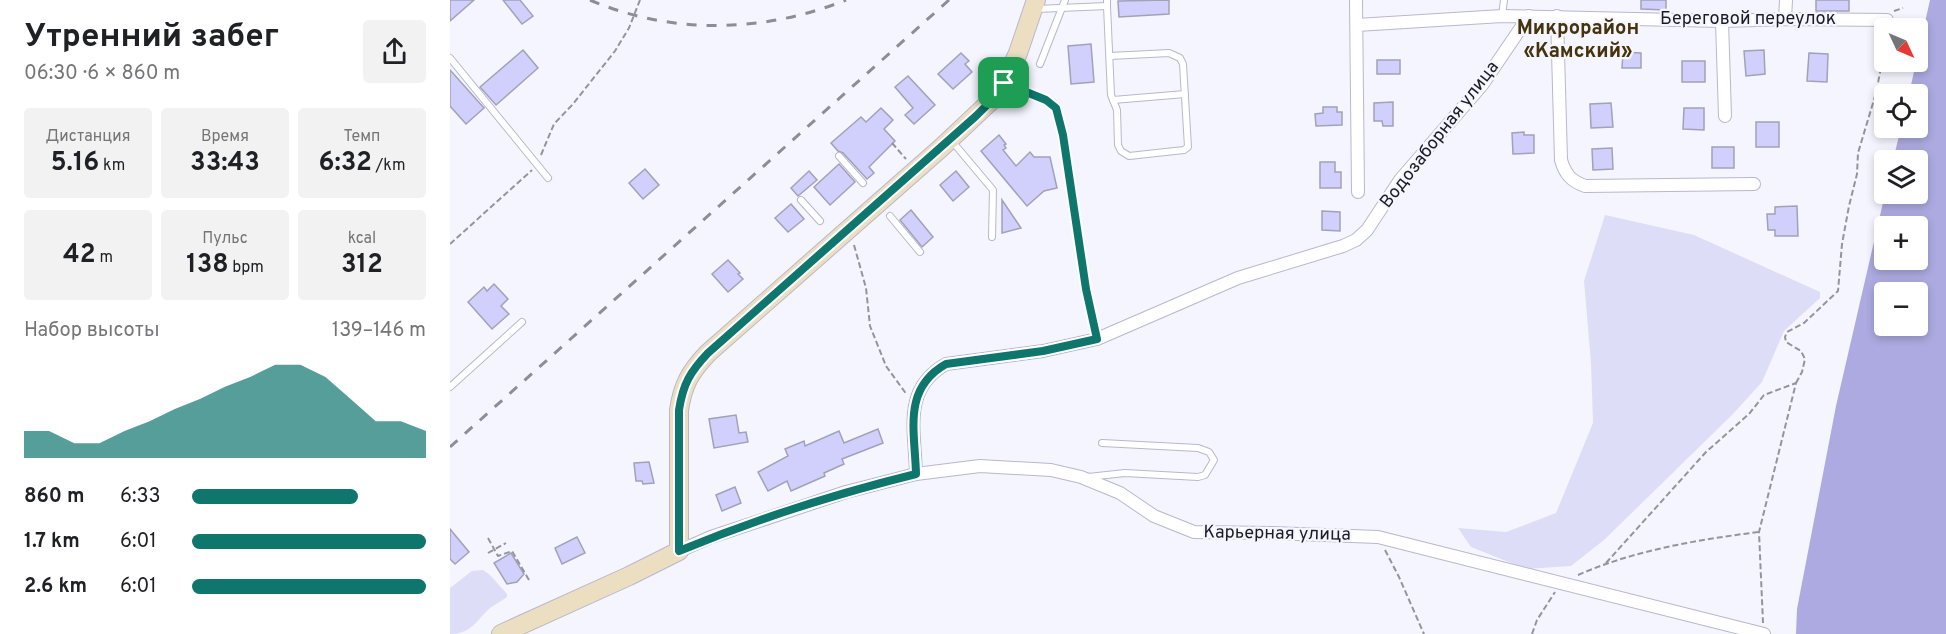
<!DOCTYPE html>
<html lang="ru">
<meta charset="utf-8">
<style>
body{margin:0;font-family:Overpass,sans-serif;background:#f2f2f2;color:#202124;height:100vh;display:flex;flex-direction:column;font-size:22px;white-space:nowrap}
*{box-sizing:border-box;margin:0}
p{font-size:20px;color:#757577}
.icon{flex:none;width:33px;height:33px;fill:none;stroke:currentColor;stroke-width:2;stroke-linecap:round;stroke-linejoin:round}
.map{position:relative;flex:1;overflow:hidden}
.sheet{display:flex;flex-direction:column;background:#fff;width:450px}
.sheet>*{flex:none}
.needle{width:39px;rotate:134deg}
.controls{position:absolute;left:1424px;top:18px;display:grid;gap:12px}
.controls a{display:grid;place-items:center;width:54px;height:54px;border-radius:6px;background:#fff;box-shadow:0 3px 9px #0003;font-size:30px}
.pin{position:absolute;display:grid;place-items:center;width:51px;height:51px;color:#fff;margin:-26px;border-radius:12px;box-shadow:0 3px 9px #0006}
.round{display:grid;place-items:center;flex:none;width:63px;height:63px;border-radius:6px;background:#f2f2f2}
.summary{display:flex;align-items:center;justify-content:space-between;height:102px;padding:0 24px}
h1{font-size:33px;font-weight:700;line-height:45px}
.stats{display:grid;grid-template-columns:repeat(3,1fr);gap:9px;height:102px;padding:6px 24px}
.stats div{display:grid;align-content:center;border-radius:6px;background:#f2f2f2;text-align:center}
.stats b{font-size:26px;font-weight:700}
.stats small{font-size:16px;font-weight:400}
.stats p{font-size:16px}
.chart{height:168px;padding:12px 24px}
.chart p{display:flex;justify-content:space-between}
.chart svg{width:100%;height:108px;margin-top:6px;fill:#0f766e;opacity:.7}
ul{padding:0 24px;list-style:none;font-size:20px}
li{display:grid;grid-template-columns:96px 72px 1fr;align-items:center;height:45px}
li i{height:15px;border-radius:8px;background:#0f766e}
main{display:flex;flex:1;min-height:0}
.map>svg:first-child{display:block}
.green{fill:#ddddf8}
.water{fill:#acaae0;fill-rule:evenodd}
.building{fill:#d1d0fd;stroke:#a1a1b8;stroke-width:1.5}
.lines{fill:none;stroke-linecap:round;stroke-linejoin:round}
.lane-casing{stroke:#b8b7ce;stroke-width:8}
.street-casing{stroke:#b8b7ce;stroke-width:14}
.secondary-casing{stroke:#b8b7ce;stroke-width:20}
.path{stroke:#94949d;stroke-width:2;stroke-dasharray:6 3;stroke-linecap:butt}
.lane{stroke:#fff;stroke-width:6}
.street{stroke:#fff;stroke-width:12}
.secondary{stroke:#ecdfc1;stroke-width:18}
.rail{stroke:#8e8d97;stroke-width:3;stroke-dasharray:10 10;stroke-linecap:butt}
.route-casing{stroke:#fff;stroke-width:12}
.route{stroke:#0f766e;stroke-width:8}
.labels{text-anchor:middle;dominant-baseline:central;stroke-width:4.5;stroke-linejoin:round;paint-order:stroke}
.street-label{font-size:18px;fill:#1c1b24;stroke:#f5f5ff}
.neighbourhood-label{font-size:20px;font-weight:bold;fill:#44330b;stroke:#f5f5ff}
</style>
<main>
<section class="sheet">
<div class="summary"><div><h1>Утренний забег</h1><p>06:30 · 6 × 860 m</p></div><a class="round"><svg class="icon" aria-label="share" viewBox="0 0 24 24"><path d="M12 15V3M7 8l5-5 5 5M5 13v7h14v-7"/></svg></a></div>
<div class="stats">
<div><p>Дистанция</p><b>5.16<small> km</small></b></div>
<div><p>Время</p><b>33:43</b></div>
<div><p>Темп</p><b>6:32<small> /km</small></b></div>
</div>
<div class="stats">
<div><b>42<small> m</small></b></div>
<div><p>Пульс</p><b>138<small> bpm</small></b></div>
<div><p>kcal</p><b>312</b></div>
</div>
<div class="chart"><p><span>Набор высоты</span>139–146 m</p>
<svg viewBox="0 0 160 44" preserveAspectRatio="none"><path d="M0 44V33L10 33L20 38L30 38L40 33L50 29L60 24L70 20L80 15L90 11L100 6L110 6L120 11L130 20L140 29L150 29L160 33V44z"/></svg>
</div>
<ul>
<li><b>860 m</b>6:33<i style="width:71%"></i></li>
<li><b>1.7 km</b>6:01<i style="width:100%"></i></li>
<li><b>2.6 km</b>6:01<i style="width:100%"></i></li>
</ul>
</section>
<div class="map">
<svg width="1496" height="634" viewBox="0 0 1496 634">
<rect width="100%" height="100%" fill="#f5f5ff"/>
<!-- green -->
<g class="green">
<polygon points="1155,215 1244,235 1370,292 1370,298 1334,331 1312,382 1283,414 1154,540 1121,566 1076,569 1021,547 1008,528 1056,532 1106,513 1143,423 1141,363 1134,281"/>
<path d="M33 570 40 575 57 594V597C52 601 45 604 40 608 26 621 21 634 0 634V588L22 571Z"/>
</g>
<!-- water -->
<path class="water" d="M1480 0H1496V634H1346L1347 609 1386 406 1435 194H1467V160H1443L1451 128H1467V94H1459ZM1434 226H1467V260H1434ZM1434 292H1467V326H1434Z"/>
<!-- building -->
<g class="building">
<polygon points="0,0 24,0 0,21"/>
<polygon points="53,0 70,0 83,16 72,24"/>
<polygon points="719,0 719,14 669,17 668,1"/>
<polygon points="1191,0 1216,0 1216,10 1191,9"/>
<rect x="1366" y="0" width="33" height="11"/>
<polygon points="641,44 644,82 621,84 618,46"/>
<polygon points="73,50 88,68 46,105 30,87"/>
<polygon points="1314,50 1315,74 1296,76 1294,51"/>
<polygon points="1173,52 1191,53 1191,68 1172,68"/>
<polygon points="511,53 519,61 515,64 522,72 503,89 488,74"/>
<polygon points="1359,53 1378,54 1377,82 1357,81"/>
<rect x="927" y="60" width="23" height="14"/>
<rect x="1232" y="61" width="23" height="21"/>
<polygon points="0,70 34,108 16,124 0,106"/>
<polygon points="458,76 485,105 464,124 455,115 463,108 445,87"/>
<polygon points="943,102 943,126 933,126 932,121 924,121 924,103"/>
<polygon points="1161,103 1163,127 1141,128 1140,104"/>
<polygon points="873,107 887,107 887,112 892,112 892,125 866,126 865,114 873,113"/>
<polygon points="431,108 443,120 434,129 445,141 419,167 424,173 417,179 393,153 388,151 381,143 411,117 416,122"/>
<polygon points="1234,108 1254,108 1254,130 1233,129"/>
<rect x="1306" y="122" width="23" height="25"/>
<polygon points="1074,132 1074,135 1084,135 1084,153 1063,154 1062,133"/>
<polygon points="549,135 556,144 554,145 556,148 553,150 566,166 580,152 584,157 600,157 607,188 594,191 577,206 531,151"/>
<rect x="1262" y="147" width="22" height="21"/>
<polygon points="1162,148 1163,169 1143,170 1142,149"/>
<polygon points="870,162 885,162 885,172 891,172 891,188 870,188"/>
<polygon points="389,164 405,182 380,205 364,187"/>
<polygon points="195,169 209,185 193,199 179,183"/>
<polygon points="359,171 367,180 348,196 341,188"/>
<polygon points="506,171 519,187 503,201 490,185"/>
<polygon points="552,200 571,228 552,233"/>
<polygon points="341,204 354,219 338,232 325,218"/>
<polygon points="1347,206 1348,236 1325,236 1325,230 1318,230 1317,214 1325,214 1325,207"/>
<polygon points="461,210 483,237 472,247 450,220"/>
<polygon points="872,211 890,212 890,231 872,230"/>
<polygon points="278,260 290,273 288,274 293,279 278,292 262,274"/>
<polygon points="44,284 58,299 51,306 59,314 42,329 18,302 34,287 37,291"/>
<polygon points="286,415 289,433 296,432 298,442 264,448 259,419"/>
<polygon points="428,429 433,443 392,459 394,464 374,473 375,476 341,491 337,481 318,491 308,472 338,456 335,449 354,441 355,446 389,431 394,443"/>
<polygon points="199,462 204,483 193,484 192,481 186,481 184,463"/>
<polygon points="285,487 291,503 272,511 266,495"/>
<polygon points="0,529 19,552 5,564 0,559"/>
<polygon points="127,537 135,553 112,564 105,548"/>
<polygon points="61,553 74,574 67,582 57,584 44,563"/>
</g>
<g class="lines">
<!-- lane casing -->
<g class="lane-casing">
<g id="lane">
<polyline points="657,0 657,6 661,95 667,110 668,145 671,151 679,156 734,150 738,147 733,64 730,58 719,53 660,56"/>
<polyline points="586,9 657,6"/>
<polyline points="1052,16 1054,0"/>
<polyline points="0,58 98,178"/>
<polyline points="590,64 615,0"/>
<polyline points="663,100 735,94"/>
<polyline points="501,140 543,190 542,237"/>
<polyline points="389,156 413,183"/>
<polyline points="351,200 370,221"/>
<polyline points="440,216 470,252"/>
<polyline points="0,387 72,322"/>
<polyline points="638,477 675,473 748,477 755,475 764,460 759,452 748,448 652,443"/>
</g>
</g>
<!-- street casing -->
<g class="street-casing">
<g id="street">
<polyline points="906,0 908,192"/>
<path d="M1107 16 1111 160C1115 174 1121 181 1135 186L1304 184"/>
<polyline points="1335,19 1336,0"/>
<polyline points="1272,21 1275,116"/>
<polyline points="907,25 1052,16 1272,21 1335,19 1437,20"/>
<path d="M466 474C465 430 452 389 496 364L593 351 647 339 788 278 893 246 906 240 917 230 950 180 1032 85 1079 16"/>
<polyline points="229,551 261,537 396,492 466,474 530,466 601,470 631,477 670,493 704,516 744,532 822,533 928,537 1314,634"/>
</g>
</g>
<!-- secondary casing -->
<g class="secondary-casing">
<path id="secondary" d="M51 634 179 576 229 551V410C233 384 240 372 258 353L492 147 542 100 554 83 568 53 586 0"/>
</g>
<!-- path -->
<g class="path">
<polyline points="1444,11 1453,8"/>
<polyline points="568,88 596,100 606,109 613,135 636,289 645,329"/>
<polyline points="442,143 456,159"/>
<polyline points="91,155 104,124 123,104 165,51 179,28 190,0"/>
<polyline points="0,244 82,170"/>
<polyline points="404,245 416,288 420,326 436,366 457,395"/>
<polyline points="1346,383 1352,372 1355,359 1351,351 1336,342 1335,337 1337,332 1354,323 1388,291 1392,244 1399,206 1407,174 1408,153 1426,93 1434,52"/>
<polyline points="38,538 48,556 62,551 79,580"/>
<polyline points="935,550 949,577 974,634"/>
<polyline points="38,553 56,543"/>
<polyline points="1156,563 1256,452 1299,414 1314,395 1346,383 1309,532 1313,623"/>
<path d="M1128 575C1185 550 1247 540 1308 532"/>
<polyline points="1082,634 1087,620 1105,592"/>
</g>
<!-- lane -->
<use href="#lane" class="lane"/>
<!-- street -->
<use href="#street" class="street"/>
<!-- secondary -->
<use href="#secondary" class="secondary"/>
<!-- rail -->
<g class="rail">
<path d="M140 0C222 35 313 33 396 0"/>
<polyline points="0,447 499,0"/>
</g>
</g>
<g class="lines">
<!-- route casing -->
<g class="route-casing">
<path id="route" d="M554 83 596 100 606 108 613 135 636 289 647 339 593 351 496 364C452 389 465 431 466 474 385 494 306 519 229 551V410C233 384 240 372 258 353L526 116 542 100Z"/>
</g>
<!-- route -->
<use href="#route" class="route"/>
</g>
<g class="labels">
<!-- street labels -->
<g class="street-label">
<text x="1298" y="19">Береговой переулок</text>
<text transform="translate(990 135) rotate(-52)">Водозаборная улица</text>
<text transform="translate(827 534) rotate(1)">Карьерная улица</text>
</g>
<!-- neighbourhood labels -->
<g class="neighbourhood-label">
<text x="1128" y="29">Микрорайон<tspan x="1128" dy="23">«Камский»</tspan></text>
</g>
</g>
</svg>
<div class="controls">
<a><svg class="needle" viewBox="-14 -14 28 28"><path d="M0-13l5 13h-10z" fill="#e53935"/><path d="M0 13l5-13h-10z" fill="#757577"/></svg></a>
<a><svg class="icon" aria-label="locate" viewBox="0 0 24 24"><circle cx="12" cy="12" r="6"/><path d="M12 2v4M12 18v4M2 12h4M18 12h4"/></svg></a>
<a><svg class="icon" aria-label="layers" viewBox="0 0 24 24"><path d="M12 4l9 5-9 5-9-5zM3 14l9 5 9-5"/></svg></a>
<a>+</a>
<a>−</a>
</div>
<div class="pin" style="left:554px;top:83px;background:#1e9e55"><svg class="icon" aria-label="arrive" viewBox="0 0 24 24"><path d="M6 21V4h12l-3 4 3 4H6"/></svg></div>
</div>
</main>
